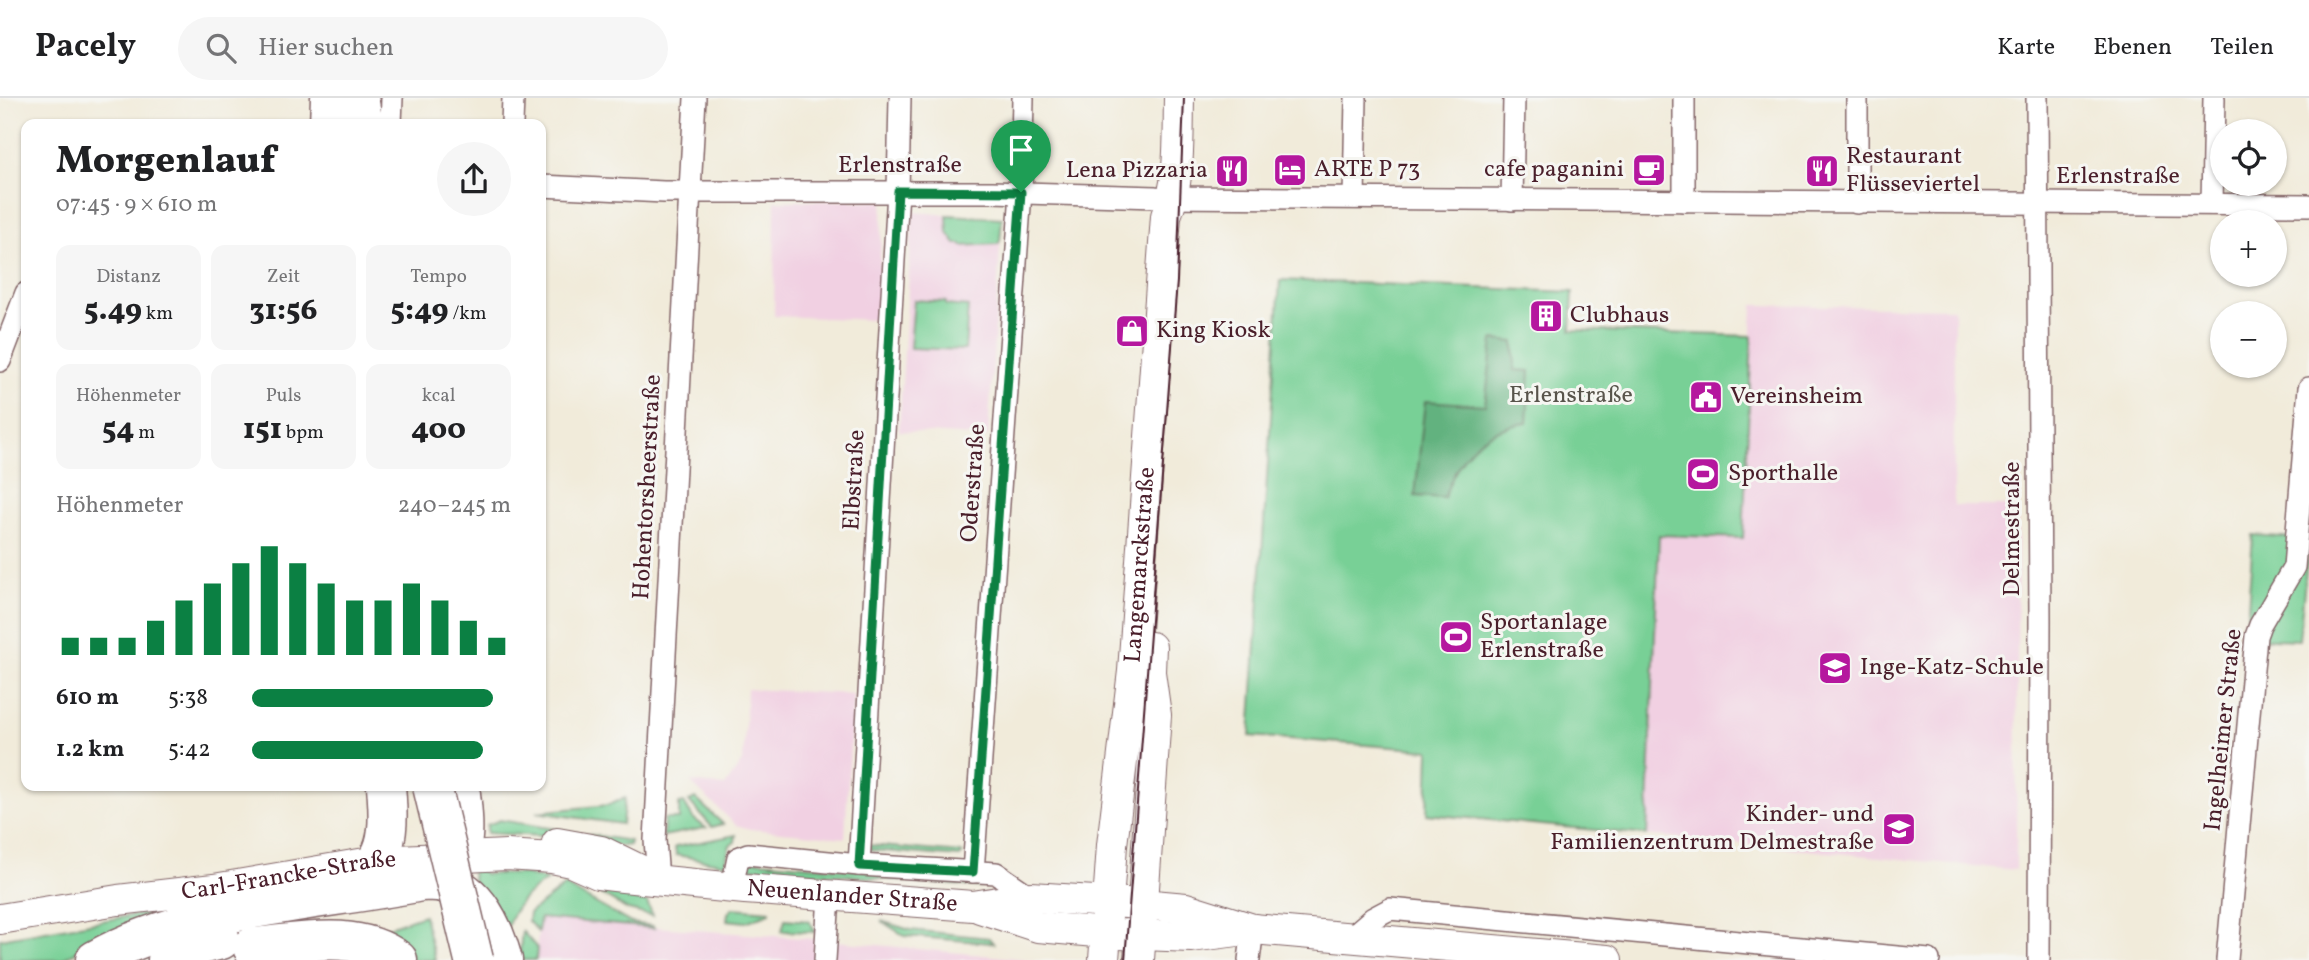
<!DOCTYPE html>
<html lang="de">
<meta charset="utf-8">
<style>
body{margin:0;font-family:Vollkorn,serif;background:#f6f6f6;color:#202124;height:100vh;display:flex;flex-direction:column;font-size:26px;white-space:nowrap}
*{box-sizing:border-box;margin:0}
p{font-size:23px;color:#757577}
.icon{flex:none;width:38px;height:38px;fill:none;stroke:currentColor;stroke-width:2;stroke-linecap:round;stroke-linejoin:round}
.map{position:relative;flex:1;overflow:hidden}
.side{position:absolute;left:21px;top:21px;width:525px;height:672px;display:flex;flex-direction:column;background:#fff;border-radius:14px;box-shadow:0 2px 5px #0004}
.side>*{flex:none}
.controls{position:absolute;left:2210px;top:21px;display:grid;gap:14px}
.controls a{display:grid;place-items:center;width:77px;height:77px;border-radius:50%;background:#fff;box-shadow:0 2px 5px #0004;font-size:35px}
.pin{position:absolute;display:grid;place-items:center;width:60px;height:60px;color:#fff;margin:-72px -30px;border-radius:50% 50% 50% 0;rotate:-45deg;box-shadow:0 0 7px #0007}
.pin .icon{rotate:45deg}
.round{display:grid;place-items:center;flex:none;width:74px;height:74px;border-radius:37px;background:#f6f6f6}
.summary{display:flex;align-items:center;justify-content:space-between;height:119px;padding:0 35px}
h1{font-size:38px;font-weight:800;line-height:52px}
.figures{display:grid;grid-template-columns:repeat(3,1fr);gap:10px;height:119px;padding:7px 35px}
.figures div{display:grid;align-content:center;border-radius:14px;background:#f6f6f6;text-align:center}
.figures b{font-size:30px;font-weight:800}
.figures small{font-size:19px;font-weight:400}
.figures p{font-size:19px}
.chart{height:196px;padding:14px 35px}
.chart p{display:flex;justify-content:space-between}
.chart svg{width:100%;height:126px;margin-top:7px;stroke:#0b8043;stroke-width:6}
ul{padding:0 35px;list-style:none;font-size:23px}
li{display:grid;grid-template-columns:112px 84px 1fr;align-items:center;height:52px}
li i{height:18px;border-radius:9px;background:#0b8043}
header{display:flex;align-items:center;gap:42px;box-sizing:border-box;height:98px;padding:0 35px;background:#fff;border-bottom:2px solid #e0e0e0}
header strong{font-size:33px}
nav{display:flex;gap:38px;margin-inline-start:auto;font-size:24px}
.search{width:490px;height:63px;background:#f6f6f6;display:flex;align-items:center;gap:18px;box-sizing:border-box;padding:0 24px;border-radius:38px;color:#757577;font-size:26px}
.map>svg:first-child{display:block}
.built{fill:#f1d0e2}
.green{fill:#78d096;stroke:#617860;stroke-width:2}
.forest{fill:#62b27f;stroke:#566855;stroke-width:2}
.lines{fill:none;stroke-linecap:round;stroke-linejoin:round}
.street-casing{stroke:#846668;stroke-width:24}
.secondary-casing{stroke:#846668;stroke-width:32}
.highway-casing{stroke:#846668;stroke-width:41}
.street{stroke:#fff;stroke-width:21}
.secondary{stroke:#fff;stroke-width:30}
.highway{stroke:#fff;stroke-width:38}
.tram{stroke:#4a1f2b;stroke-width:2}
.highway-bridge-casing{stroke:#846668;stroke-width:41;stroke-linecap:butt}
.highway-bridge{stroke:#fff;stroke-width:38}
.route-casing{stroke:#fff;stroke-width:14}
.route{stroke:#0b8043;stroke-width:9}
.labels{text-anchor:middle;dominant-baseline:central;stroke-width:6;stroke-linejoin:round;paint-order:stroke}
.poi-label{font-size:24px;fill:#4a1f2b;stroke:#f6f6f2;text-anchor:start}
.street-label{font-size:24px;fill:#4a1f2b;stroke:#f6f6f2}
.park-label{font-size:24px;fill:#58544b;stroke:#f6f6f2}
</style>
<header>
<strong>Pacely</strong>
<div class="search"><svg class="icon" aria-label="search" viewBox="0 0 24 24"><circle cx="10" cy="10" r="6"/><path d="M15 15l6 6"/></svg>Hier suchen</div>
<nav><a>Karte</a><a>Ebenen</a><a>Teilen</a></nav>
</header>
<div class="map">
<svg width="2309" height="862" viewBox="0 0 2309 862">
<rect width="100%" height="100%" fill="#f6f6f2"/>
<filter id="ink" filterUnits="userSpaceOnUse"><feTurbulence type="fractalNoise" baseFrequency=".0143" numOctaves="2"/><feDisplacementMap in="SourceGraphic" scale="14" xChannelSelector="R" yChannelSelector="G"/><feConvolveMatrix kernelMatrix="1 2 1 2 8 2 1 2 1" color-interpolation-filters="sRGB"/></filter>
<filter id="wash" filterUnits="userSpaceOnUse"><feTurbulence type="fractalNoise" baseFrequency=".00686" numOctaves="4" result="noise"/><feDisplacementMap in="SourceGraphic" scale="28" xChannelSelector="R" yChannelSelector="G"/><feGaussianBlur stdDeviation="1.57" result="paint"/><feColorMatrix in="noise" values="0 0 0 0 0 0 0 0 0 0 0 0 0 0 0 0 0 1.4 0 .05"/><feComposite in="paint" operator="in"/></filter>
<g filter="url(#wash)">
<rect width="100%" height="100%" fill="#f1ebda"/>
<!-- built -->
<g class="built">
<polygon points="775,103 883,103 877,222 774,218"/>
<polygon points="913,114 1002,120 988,339 899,333"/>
<polygon points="1753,207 1954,210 1954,408 2018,408 2016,772 1647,737 1659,436 1743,439"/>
<polygon points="747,591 853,596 845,740 750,731 736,727 690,684 725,688 743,662"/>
<polygon points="539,820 814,841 1035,862 536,862"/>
</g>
<!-- green -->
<g class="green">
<polygon points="947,117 1002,120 1000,143 998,146 962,148 962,146 956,146 948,135"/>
<polygon points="1280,182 1573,194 1571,232 1752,238 1743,440 1659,437 1647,737 1427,716 1429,652 1250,638"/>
<polygon points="914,202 946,204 946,207 968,209 965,252 910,250"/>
<polygon points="2253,437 2309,441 2299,542 2246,540"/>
<polygon points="625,700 622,726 536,714 608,707"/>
<polygon points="695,700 723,726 712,729 689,703"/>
<polygon points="684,705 693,720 706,730 663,738 664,721 679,721 679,706"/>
<polygon points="500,722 630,743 629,747 622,748 560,739 487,735 487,727"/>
<polygon points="736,737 735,744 730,747 725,766 676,757 675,749"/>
<polygon points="868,747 963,755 960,759 871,752"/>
<polygon points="748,762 979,783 980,789 747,769"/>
<path d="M471 770H478L485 776H521L548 782C527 794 514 808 506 832L474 786Z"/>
<polygon points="575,781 611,790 633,801 647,804 653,818 628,812"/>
<polygon points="565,788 631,825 653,828 654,830 540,820 538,834 528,823 529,815"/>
<polygon points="197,806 115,833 61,862 0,862 0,841"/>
<polygon points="733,810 770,813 770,815 746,824 727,822 728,815"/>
<polygon points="424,817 435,862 410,862 348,835 386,830"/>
<polygon points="785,821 809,823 816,834 782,833"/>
<polygon points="881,823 910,832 989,840 993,845 905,838"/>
<polygon points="522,833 537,850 536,862 519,862"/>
</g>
<!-- forest -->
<path class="forest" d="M1493 242 1514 244 1515 272 1530 273 1527 325C1480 331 1459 357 1444 400L1415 398 1425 303 1485 307Z"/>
</g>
<g filter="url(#ink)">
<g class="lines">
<!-- street casing -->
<g class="street-casing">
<g id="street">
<polyline points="1684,0 1684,103"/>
<polyline points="1857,0 1857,105"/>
<polyline points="2037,0 2040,521 2039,862"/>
<polyline points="391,26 392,0"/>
<polyline points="512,26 513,0"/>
<polyline points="541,88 664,94 992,94 1156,99 2309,107"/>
<polyline points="1354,100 1356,0"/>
<polyline points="1512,102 1514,0"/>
<polyline points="2212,106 2214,0"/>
<polyline points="0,263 26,195"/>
<polyline points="859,767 898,93 900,0"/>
<polyline points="973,774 1021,94 1023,0"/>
<polyline points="658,781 655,742 695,0"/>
<polyline points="732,789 738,760 748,756 859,767 996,775 1031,799"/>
<polyline points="1351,839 1373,820 1390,811 1929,862"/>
<polyline points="825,862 829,797"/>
<polyline points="1249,862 1253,831"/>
<polyline points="2227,862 2256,538 2260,527 2294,469 2309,290"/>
</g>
</g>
<!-- secondary casing -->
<g class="secondary-casing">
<g id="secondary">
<polyline points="557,745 601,753 642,773"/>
<polyline points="980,810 1038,829 1119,836 1191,839 1253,831 1607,862"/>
<path id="s1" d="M0 821 118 802 214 791 377 763 507 757 552 760 571 764 598 776 623 779 745 791 973 808 1031 799 1142 806 1186 810 1253 831"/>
<path id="s2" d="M1104 862 1112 747 1133 573 1166 118C1181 81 1178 39 1179 0"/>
<polyline points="1139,862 1156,617 1150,574 1151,549"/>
</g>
</g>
<!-- highway casing -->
<g class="highway-casing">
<g id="highway">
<polyline points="359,0 364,26"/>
<polyline points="329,26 330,0"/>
<path d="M445 786C468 753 465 726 460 688"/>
<path d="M333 797C387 769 391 746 386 688"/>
<path d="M252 849C300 845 357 831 398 862"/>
<path d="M95 862C185 810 319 804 421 784 428 784 436 783 444 785 478 791 495 833 503 862"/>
<polyline points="167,862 201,847 221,842"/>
</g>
</g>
<!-- street -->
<use href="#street" class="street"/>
<!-- secondary -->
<use href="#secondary" class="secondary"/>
<!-- highway -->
<use href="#highway" class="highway"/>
<!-- tram -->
<polyline class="tram" points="1125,862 1177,183 1184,0"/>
<!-- highway-bridge casing -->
<g class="highway-bridge-casing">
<polyline id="highway-bridge" points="432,688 474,862"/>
</g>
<!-- highway-bridge -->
<use href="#highway-bridge" class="highway-bridge"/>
</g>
</g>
<g class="lines" filter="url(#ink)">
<!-- route casing -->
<g class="route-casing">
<polygon id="route" points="898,93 1021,94 973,774 859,768"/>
</g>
<!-- route -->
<use href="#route" class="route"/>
</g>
<!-- icons -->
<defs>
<g id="hotel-square" transform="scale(1.75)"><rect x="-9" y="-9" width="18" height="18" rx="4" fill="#b5179e" stroke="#f6f6f2"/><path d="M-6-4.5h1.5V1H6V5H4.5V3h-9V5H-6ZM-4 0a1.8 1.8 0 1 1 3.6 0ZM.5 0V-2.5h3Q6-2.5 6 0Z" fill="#fff"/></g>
<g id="cafe-square" transform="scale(1.75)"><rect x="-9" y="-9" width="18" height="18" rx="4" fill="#b5179e" stroke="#f6f6f2"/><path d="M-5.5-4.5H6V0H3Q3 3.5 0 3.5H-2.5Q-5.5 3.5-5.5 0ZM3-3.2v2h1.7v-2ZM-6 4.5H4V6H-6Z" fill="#fff"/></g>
<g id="restaurant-square" transform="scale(1.75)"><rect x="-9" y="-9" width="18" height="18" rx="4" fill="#b5179e" stroke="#f6f6f2"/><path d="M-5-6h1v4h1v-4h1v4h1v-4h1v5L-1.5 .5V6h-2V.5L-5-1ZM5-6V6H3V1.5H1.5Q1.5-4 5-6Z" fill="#fff"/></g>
<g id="building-square" transform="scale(1.75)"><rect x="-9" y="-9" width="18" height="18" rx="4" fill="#b5179e" stroke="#f6f6f2"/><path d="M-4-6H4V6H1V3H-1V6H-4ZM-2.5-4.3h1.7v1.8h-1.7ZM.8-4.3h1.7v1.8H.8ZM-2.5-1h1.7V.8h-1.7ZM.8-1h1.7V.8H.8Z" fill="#fff"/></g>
<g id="shop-square" transform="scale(1.75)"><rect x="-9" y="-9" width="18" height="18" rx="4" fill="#b5179e" stroke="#f6f6f2"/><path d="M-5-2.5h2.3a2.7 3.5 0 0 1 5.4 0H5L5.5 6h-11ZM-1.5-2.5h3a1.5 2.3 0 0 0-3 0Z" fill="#fff"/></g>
<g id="civic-square" transform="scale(1.75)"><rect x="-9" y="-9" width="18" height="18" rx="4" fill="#b5179e" stroke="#f6f6f2"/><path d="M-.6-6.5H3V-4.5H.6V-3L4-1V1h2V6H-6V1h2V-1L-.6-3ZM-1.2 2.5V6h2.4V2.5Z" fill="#fff"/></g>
<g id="stadium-square" transform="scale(1.75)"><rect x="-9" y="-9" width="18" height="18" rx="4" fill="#b5179e" stroke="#f6f6f2"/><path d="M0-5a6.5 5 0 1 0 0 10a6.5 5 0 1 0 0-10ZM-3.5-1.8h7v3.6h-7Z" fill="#fff"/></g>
<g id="school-square" transform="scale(1.75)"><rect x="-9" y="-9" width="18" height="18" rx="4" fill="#b5179e" stroke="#f6f6f2"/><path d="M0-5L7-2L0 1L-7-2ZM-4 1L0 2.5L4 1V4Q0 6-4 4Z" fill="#fff"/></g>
</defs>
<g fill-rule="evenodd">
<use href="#hotel-square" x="1290" y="72"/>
<use href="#cafe-square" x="1649" y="72"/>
<use href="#restaurant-square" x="1232" y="73"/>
<use href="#restaurant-square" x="1822" y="73"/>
<use href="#building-square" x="1546" y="218"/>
<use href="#shop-square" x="1132" y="233"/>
<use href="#civic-square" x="1706" y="299"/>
<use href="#stadium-square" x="1703" y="376"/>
<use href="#stadium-square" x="1456" y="539"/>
<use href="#school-square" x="1835" y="570"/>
<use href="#school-square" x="1899" y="731"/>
</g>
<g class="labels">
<!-- poi labels -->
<g class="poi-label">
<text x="1846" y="59">Restaurant<tspan x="1846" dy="28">Flüsseviertel</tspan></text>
<text x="1314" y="72">ARTE P 73</text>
<text x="1624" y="72" text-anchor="end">cafe paganini</text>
<text x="1208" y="73" text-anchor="end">Lena Pizzaria</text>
<text x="1570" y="218">Clubhaus</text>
<text x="1156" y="233">King Kiosk</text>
<text x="1730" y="299">Vereinsheim</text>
<text x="1728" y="376">Sporthalle</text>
<text x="1480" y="525">Sportanlage<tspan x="1480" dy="28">Erlenstraße</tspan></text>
<text x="1860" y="570">Inge-Katz-Schule</text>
<text x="1874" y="717" text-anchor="end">Kinder- und<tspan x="1874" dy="28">Familienzentrum Delmestraße</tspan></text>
</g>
<!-- street labels -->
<g class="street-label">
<text x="900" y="68">Erlenstraße</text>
<text x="2118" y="79">Erlenstraße</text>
<text transform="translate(855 382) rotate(-87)">Elbstraße</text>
<text transform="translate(974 385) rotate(-86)">Oderstraße</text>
<text transform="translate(648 389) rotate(-87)">Hohentorsheerstraße</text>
<text transform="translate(2013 431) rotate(-90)">Delmestraße</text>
<text stroke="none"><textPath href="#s2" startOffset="397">Langemarckstraße</textPath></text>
<text transform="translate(2224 632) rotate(-84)">Ingelheimer Straße</text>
<text stroke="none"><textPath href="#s1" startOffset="292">Carl-Francke-Straße</textPath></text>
<text stroke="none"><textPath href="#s1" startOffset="861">Neuenlander Straße</textPath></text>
</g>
<!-- park labels -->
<g class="park-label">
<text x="1571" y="298">Erlenstraße</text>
</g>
</g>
</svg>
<div class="controls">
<a><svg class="icon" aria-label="locate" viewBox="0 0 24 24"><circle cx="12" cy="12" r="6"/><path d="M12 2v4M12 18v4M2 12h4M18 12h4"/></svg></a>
<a>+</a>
<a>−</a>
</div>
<div class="pin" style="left:1021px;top:94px;background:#1e9e55"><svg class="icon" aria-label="arrive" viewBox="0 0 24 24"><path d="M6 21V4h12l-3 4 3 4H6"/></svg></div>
<section class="side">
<div class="summary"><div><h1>Morgenlauf</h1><p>07:45 · 9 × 610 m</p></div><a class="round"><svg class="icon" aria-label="share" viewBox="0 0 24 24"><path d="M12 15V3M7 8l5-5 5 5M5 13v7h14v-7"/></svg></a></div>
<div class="figures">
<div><p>Distanz</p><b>5.49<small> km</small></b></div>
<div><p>Zeit</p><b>31:56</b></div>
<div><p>Tempo</p><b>5:49<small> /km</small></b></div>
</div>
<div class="figures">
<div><p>Höhenmeter</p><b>54<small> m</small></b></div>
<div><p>Puls</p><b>151<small> bpm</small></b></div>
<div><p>kcal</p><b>400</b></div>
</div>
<div class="chart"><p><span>Höhenmeter</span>240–245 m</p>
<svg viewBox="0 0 160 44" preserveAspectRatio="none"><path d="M5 44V38M15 44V38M25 44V38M35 44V32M45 44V25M55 44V19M65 44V12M75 44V6M85 44V12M95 44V19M105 44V25M115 44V25M125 44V19M135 44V25M145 44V32M155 44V38"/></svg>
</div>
<ul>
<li><b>610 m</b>5:38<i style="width:93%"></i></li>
<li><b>1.2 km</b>5:42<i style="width:89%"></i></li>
</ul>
</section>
</div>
